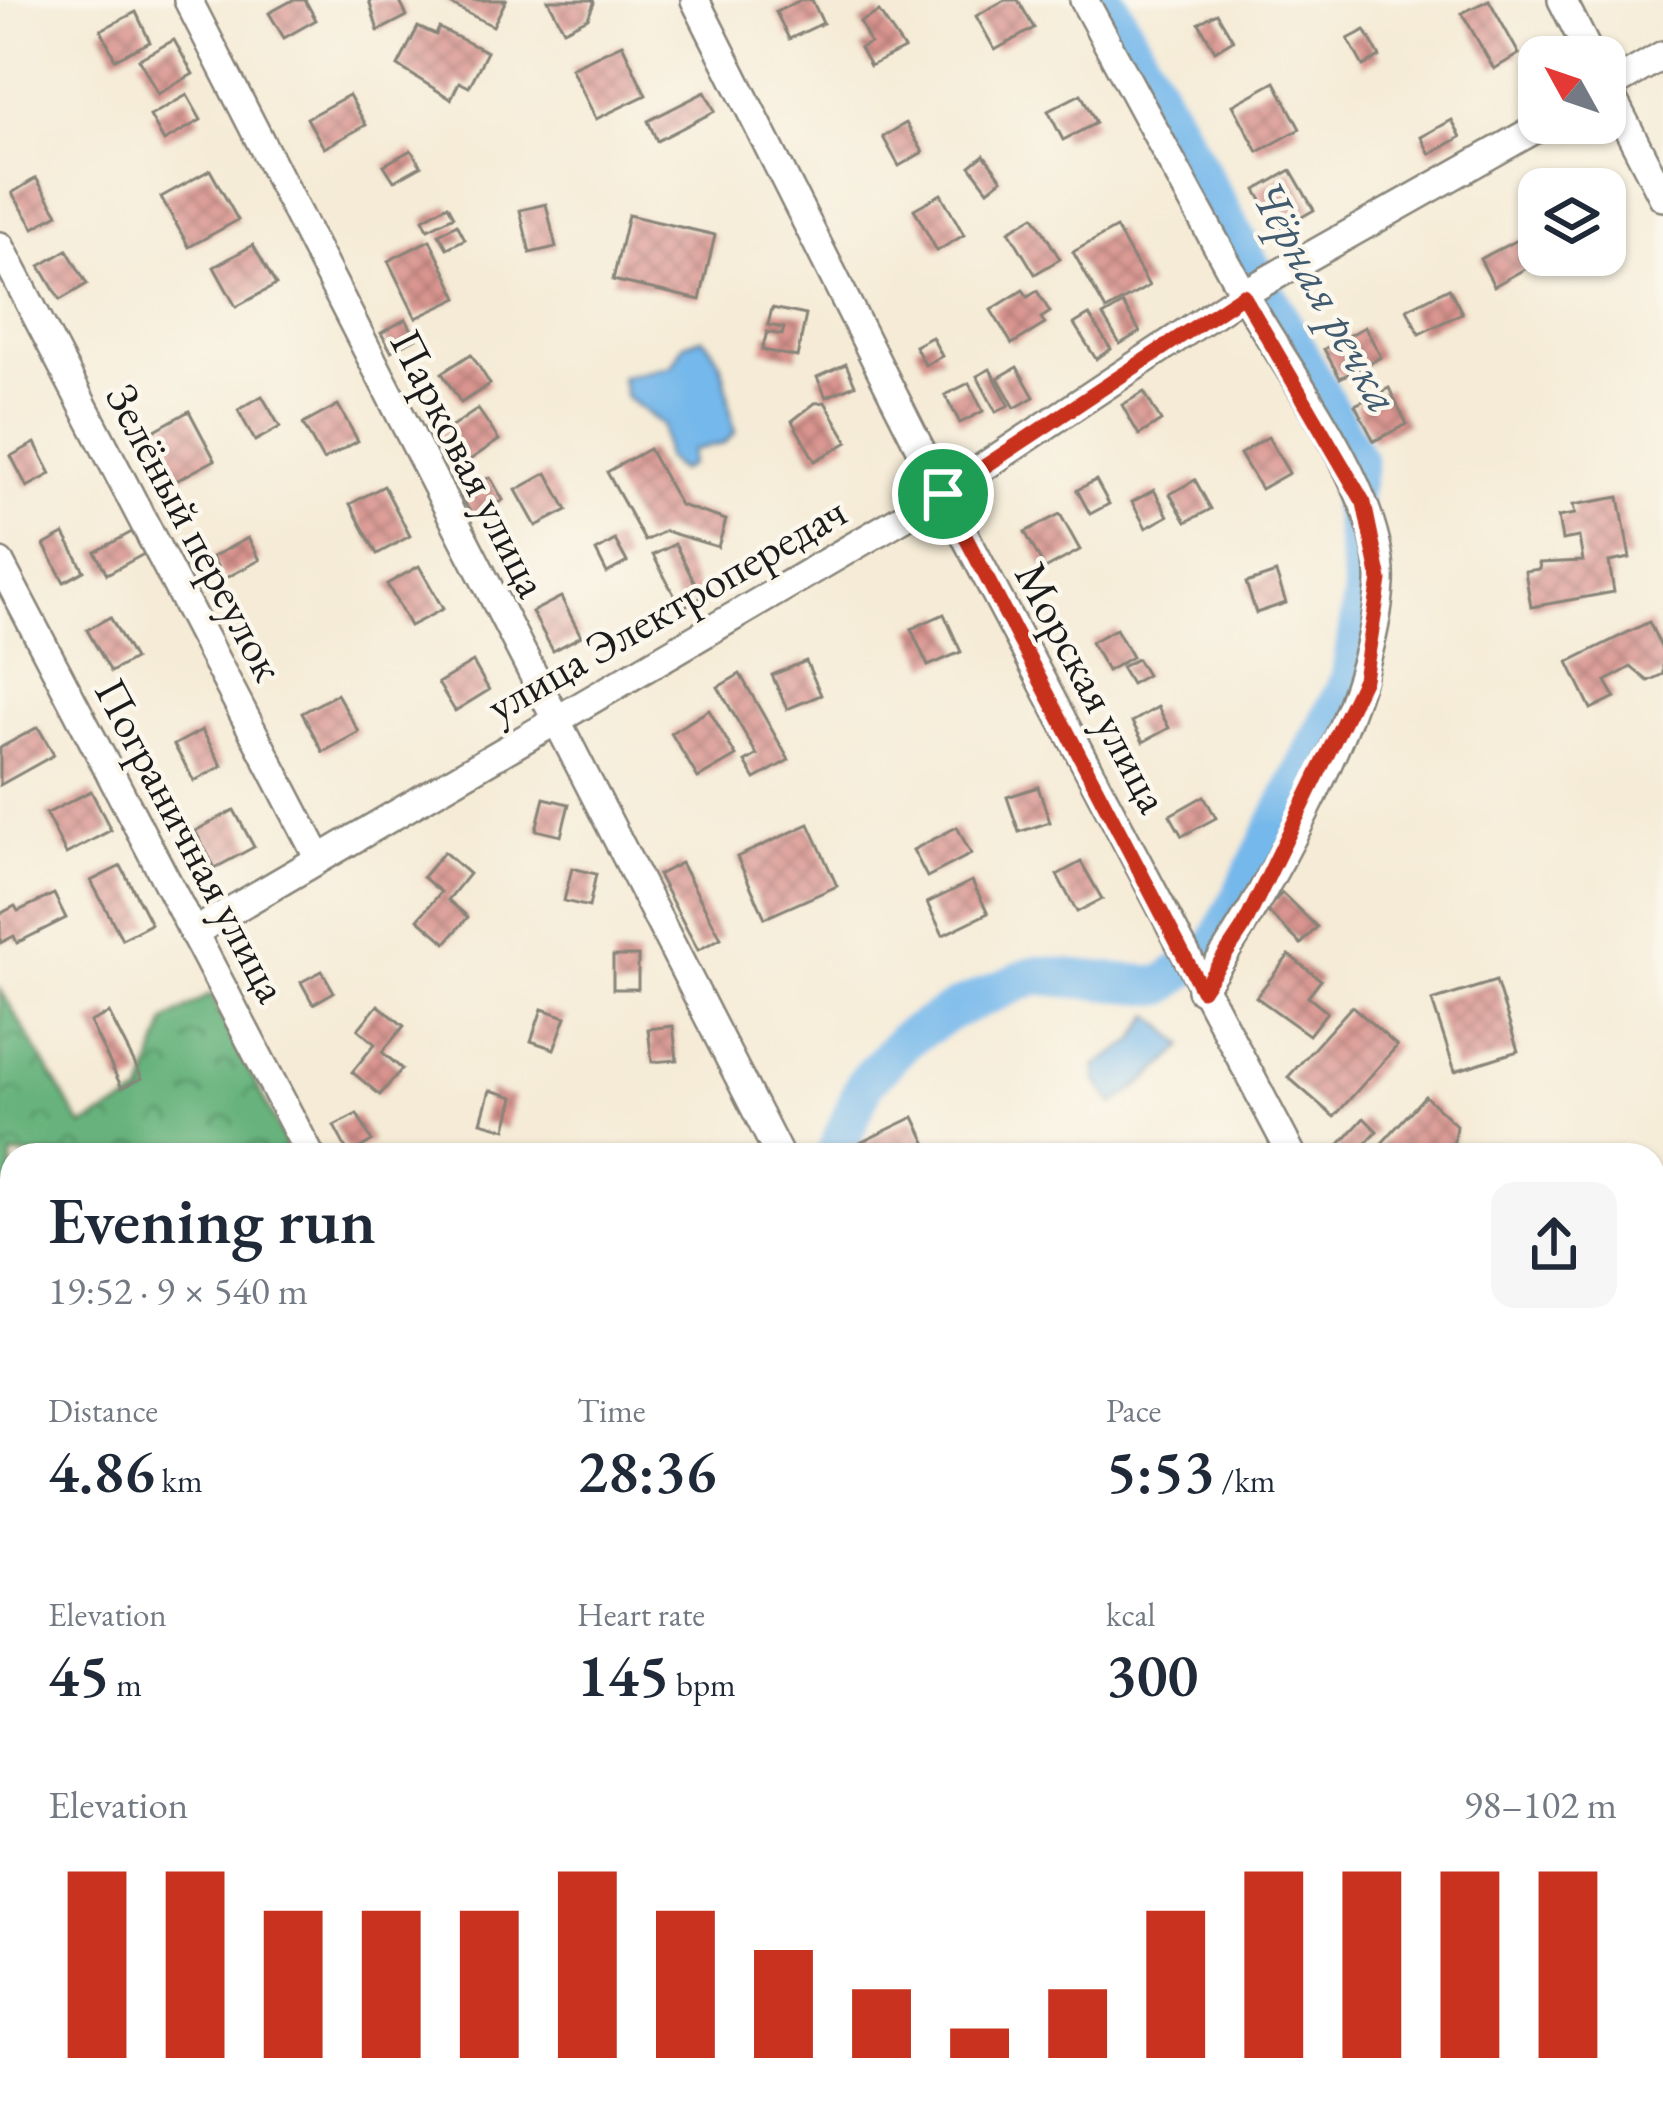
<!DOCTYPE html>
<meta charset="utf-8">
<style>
body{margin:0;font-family:"EB Garamond",serif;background:#f6f6f7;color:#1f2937;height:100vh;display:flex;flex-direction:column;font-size:45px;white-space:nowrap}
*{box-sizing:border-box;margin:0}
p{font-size:39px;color:#747a83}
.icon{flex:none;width:66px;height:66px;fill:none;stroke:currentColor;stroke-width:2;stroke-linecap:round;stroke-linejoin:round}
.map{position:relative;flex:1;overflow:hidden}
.panel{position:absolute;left:0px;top:1143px;width:1665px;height:975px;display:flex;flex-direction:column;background:#fff;border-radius:36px 36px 0 0;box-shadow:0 3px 9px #0004}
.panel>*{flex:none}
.needle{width:78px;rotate:310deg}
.buttons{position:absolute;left:1518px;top:36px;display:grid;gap:24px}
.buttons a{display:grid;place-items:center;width:108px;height:108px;border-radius:24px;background:#fff;box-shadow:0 3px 9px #0004;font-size:60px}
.pin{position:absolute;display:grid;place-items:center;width:102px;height:102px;color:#fff;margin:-51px;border:6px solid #fff;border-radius:50%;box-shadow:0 3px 12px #0007}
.round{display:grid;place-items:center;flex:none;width:126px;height:126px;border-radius:24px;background:#f6f6f7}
.head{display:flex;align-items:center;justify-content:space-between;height:204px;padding:0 48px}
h1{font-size:66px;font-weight:600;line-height:90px}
.metrics{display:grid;grid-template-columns:repeat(3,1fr);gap:18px;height:204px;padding:12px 48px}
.metrics div{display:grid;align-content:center}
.metrics b{font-size:60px;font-weight:600}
.metrics small{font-size:33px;font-weight:400}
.metrics p{font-size:33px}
.chart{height:336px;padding:24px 48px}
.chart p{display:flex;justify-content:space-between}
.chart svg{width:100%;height:216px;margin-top:12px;stroke:#c8321e;stroke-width:6}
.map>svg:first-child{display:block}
.forest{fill:url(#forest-crowns);stroke:#42684c;stroke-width:3}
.water{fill:#75b8eb;stroke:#486a84;stroke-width:3}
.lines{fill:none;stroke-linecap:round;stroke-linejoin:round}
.river{stroke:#75b8eb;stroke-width:39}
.building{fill:url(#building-cross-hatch)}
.minor-casing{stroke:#888479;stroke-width:32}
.minor{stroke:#fff;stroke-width:27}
.route-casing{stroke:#fff;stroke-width:24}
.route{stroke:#c8321e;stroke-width:15}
.labels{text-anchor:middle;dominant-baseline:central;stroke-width:9;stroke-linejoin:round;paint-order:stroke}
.street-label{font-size:45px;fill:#1c1c1c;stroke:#fbf7ec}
.water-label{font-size:48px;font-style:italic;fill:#405a6f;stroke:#fbf7ec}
</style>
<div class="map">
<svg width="1663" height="2116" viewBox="0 0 1663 2116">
<defs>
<pattern id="forest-crowns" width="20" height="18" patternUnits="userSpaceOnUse" patternTransform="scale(3)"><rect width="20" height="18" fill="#67b37d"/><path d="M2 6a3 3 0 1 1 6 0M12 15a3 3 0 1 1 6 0" fill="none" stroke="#549166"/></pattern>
<pattern id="building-cross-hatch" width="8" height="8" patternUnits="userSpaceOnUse" patternTransform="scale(3)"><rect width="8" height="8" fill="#da9590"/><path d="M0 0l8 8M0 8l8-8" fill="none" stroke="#b07975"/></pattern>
</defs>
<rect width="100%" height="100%" fill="#fbf7ec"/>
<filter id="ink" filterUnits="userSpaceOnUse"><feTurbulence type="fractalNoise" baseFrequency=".00833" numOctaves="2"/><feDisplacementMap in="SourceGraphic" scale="24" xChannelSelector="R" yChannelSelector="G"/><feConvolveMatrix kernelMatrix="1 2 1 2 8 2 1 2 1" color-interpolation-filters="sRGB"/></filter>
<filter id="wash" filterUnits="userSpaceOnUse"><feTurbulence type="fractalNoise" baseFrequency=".004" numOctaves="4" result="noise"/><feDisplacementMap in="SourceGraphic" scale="48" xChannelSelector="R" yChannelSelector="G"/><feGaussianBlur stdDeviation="2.7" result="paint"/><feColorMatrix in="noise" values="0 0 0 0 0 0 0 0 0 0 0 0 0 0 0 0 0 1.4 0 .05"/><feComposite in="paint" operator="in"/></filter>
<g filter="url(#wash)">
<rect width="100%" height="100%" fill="#f5ebd6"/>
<!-- forest -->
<g class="forest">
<polygon points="0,989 82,1126 142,1095 166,1021 211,994 287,1146 272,1155 12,1155 12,1578 0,1580"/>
<polygon points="12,1632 12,1735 0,1730 0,1633"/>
<polygon points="0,1827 12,1832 12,2106 587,2106 593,2116 0,2116"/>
</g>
<!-- water -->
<g class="water">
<path d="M702 338C731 364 725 396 735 433L723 444 692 450 690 465 679 471 665 457 663 425 626 397 621 377 672 366 684 344Z"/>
<path d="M1151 1015 1184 1045C1169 1063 1131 1093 1113 1105L1096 1079V1066L1134 1041Z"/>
</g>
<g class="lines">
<!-- river -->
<g class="river">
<polyline points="835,1155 865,1083 906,1039 953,1010 1035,975 1162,986 1216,945 1350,678 1363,594 1351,501 1358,463 1107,0"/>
<polyline points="480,2106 482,2116"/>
</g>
</g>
<g id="blocks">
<!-- building -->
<g class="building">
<polygon points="293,0 305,0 316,20 284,38 269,13"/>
<polygon points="369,0 399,0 407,16 378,31"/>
<polygon points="442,0 506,0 493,26"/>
<polygon points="548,0 593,0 594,3 588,18 564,30"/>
<polygon points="801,0 812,0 823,23 789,39 776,12"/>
<polygon points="1005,0 1018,0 1034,28 995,50 976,16"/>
<polygon points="1489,0 1519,54 1494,69 1462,13"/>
<polygon points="136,12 150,42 115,59 101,30"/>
<polygon points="879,12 904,49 870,66 860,48 870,43 860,22"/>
<polygon points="1217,13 1233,40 1215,51 1199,23"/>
<polygon points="418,27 436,35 439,28 487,52 469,87 459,82 451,99 398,66"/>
<polygon points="1365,30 1380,57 1363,66 1348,39"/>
<polygon points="174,40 193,74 158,94 139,59"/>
<polygon points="622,44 646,95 596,119 571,68"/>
<polygon points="1275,82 1300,129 1258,152 1233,105"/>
<polygon points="705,92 715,111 657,141 648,121"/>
<polygon points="1081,94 1096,123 1063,140 1048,111"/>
<polygon points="187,95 201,120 164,141 150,116"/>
<polygon points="349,95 366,125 324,148 307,118"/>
<polygon points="1452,120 1461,137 1430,154 1421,137"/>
<polygon points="906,123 923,152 899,166 883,137"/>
<polygon points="411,150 421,166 394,181 384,165"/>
<polygon points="984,155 1002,179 988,190 970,166"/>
<polygon points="210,170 238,220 189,247 161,197"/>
<polygon points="1291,170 1314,210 1279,230 1256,190"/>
<polygon points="36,178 58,214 34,228 12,193"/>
<polygon points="941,194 964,235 937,251 914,209"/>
<polygon points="546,204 556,247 530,253 520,210"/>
<polygon points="448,205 454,216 428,229 423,219"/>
<polygon points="628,215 715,235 700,300 613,280"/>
<polygon points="1034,216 1060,259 1035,274 1009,231"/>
<polygon points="457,224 465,239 447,248 439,234"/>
<polygon points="1116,228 1149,286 1106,310 1073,252"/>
<polygon points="1519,239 1532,265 1494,286 1480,259"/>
<polygon points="430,240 458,298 416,318 388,261"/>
<polygon points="253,245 276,285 236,307 214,267"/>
<polygon points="67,250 87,284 60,300 40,266"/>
<polygon points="1449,288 1462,313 1419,334 1407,309"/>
<polygon points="1023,290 1028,297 1037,291 1050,312 1041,318 1045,324 1012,344 991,310"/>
<polygon points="1123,304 1140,332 1120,344 1103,316"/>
<polygon points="772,308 806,315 797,357 762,350 767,332 782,335 784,328 768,325"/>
<polygon points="1089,315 1111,349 1096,359 1074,324"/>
<polygon points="406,319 416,338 391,351 381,333"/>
<polygon points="1365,327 1381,357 1340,378 1324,349"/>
<polygon points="932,337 942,356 925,365 915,346"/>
<polygon points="471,354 490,384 461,403 442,373"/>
<polygon points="846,364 855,385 826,397 817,377"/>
<polygon points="1017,367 1034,397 1015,408 998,378"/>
<polygon points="990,369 1009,405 996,412 977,376"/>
<polygon points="969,383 983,411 960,423 945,395"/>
<polygon points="1389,388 1407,424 1374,441 1355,405"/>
<polygon points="1144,392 1161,421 1139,435 1122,405"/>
<polygon points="262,396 280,427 255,441 238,410"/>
<polygon points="825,402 848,442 815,461 792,421 815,403"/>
<polygon points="338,405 358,441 323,460 303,424"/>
<polygon points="478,409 499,440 455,470 434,439"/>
<polygon points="189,411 215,460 174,482 148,434"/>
<polygon points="1268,437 1289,473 1261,489 1240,454"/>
<polygon points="35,443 51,474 27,487 11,456"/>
<polygon points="649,449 680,505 726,520 718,547 665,531 645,541 607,472"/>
<polygon points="547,473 567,510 536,526 516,490"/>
<polygon points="490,477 503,500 473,517 460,494"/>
<polygon points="1096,480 1109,504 1090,514 1077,490"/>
<polygon points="1195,480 1211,509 1186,522 1170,494"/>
<polygon points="384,486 410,536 377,554 350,504"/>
<polygon points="1154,490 1168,516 1146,528 1132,502"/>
<polygon points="1619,497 1630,558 1609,562 1614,592 1531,607 1525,571 1540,569 1539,563 1583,561 1579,537 1562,540 1558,517 1575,514 1573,505"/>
<polygon points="1060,514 1080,550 1045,569 1025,532"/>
<polygon points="132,532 144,554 107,574 95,552"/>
<polygon points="64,534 84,571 64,582 44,545"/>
<polygon points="248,538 260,560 224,579 212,557"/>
<polygon points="615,540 627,562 607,573 596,551"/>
<polygon points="675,544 702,597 681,608 653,555"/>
<polygon points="419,566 443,609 410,626 387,584"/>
<polygon points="1276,573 1286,603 1256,613 1246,583"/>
<polygon points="561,597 581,636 553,651 532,612"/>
<polygon points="944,614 961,652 928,666 911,629"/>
<polygon points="110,617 134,659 111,672 87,630"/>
<polygon points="1649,622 1663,651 1663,674 1648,681 1631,667 1606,681 1615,697 1591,709 1568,662"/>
<polygon points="1116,629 1132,657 1107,671 1091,642"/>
<polygon points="1137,659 1147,675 1131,684 1121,667"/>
<polygon points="806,661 821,695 787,709 772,675"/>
<polygon points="473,662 489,690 455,711 438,683"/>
<polygon points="740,674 789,760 755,779 745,762 757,755 718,687"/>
<polygon points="337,694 359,732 323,752 302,713"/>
<polygon points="1158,707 1169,728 1143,742 1132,722"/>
<polygon points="709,710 736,756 698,778 671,733"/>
<polygon points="38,727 54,755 0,785 0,748"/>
<polygon points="202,730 222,766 194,781 174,745"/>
<polygon points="1038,787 1050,822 1019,832 1007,797"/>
<polygon points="91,791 111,830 66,854 46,814"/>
<polygon points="1204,796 1216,818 1182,836 1170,815"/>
<polygon points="544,798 569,804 561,836 536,830"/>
<polygon points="234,810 254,847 215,868 195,831"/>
<polygon points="809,824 837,886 765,918 737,857"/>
<polygon points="957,827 971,854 927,877 913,850"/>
<polygon points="444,852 469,874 448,900 468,917 446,943 418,919 441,892 423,877"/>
<polygon points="1081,862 1102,899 1077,912 1057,875"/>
<polygon points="681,863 721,938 698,950 658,875"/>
<polygon points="121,866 151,924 122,939 91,881"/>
<polygon points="572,868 596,874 589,907 564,901"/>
<polygon points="972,881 988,913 943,935 927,903"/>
<polygon points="1282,893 1317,927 1301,944 1266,910"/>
<polygon points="54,894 66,918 17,943 14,936 0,943 0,914 15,906 18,911"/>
<polygon points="1289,955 1321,980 1308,997 1327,1012 1309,1035 1256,997"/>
<rect x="613" y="956" width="25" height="33"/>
<polygon points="322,971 334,992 313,1004 301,982"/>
<polygon points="1496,981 1518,1051 1455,1071 1432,1001"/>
<polygon points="378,1005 404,1026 382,1052 402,1069 380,1095 352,1072 375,1044 358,1029"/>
<polygon points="1352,1006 1397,1046 1334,1117 1288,1077"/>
<polygon points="542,1009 566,1017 554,1049 531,1041"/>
<polygon points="109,1013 142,1078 122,1088 90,1022"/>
<polygon points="673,1026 677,1060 652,1062 648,1029"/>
<polygon points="490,1090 514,1097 506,1129 481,1122"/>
<polygon points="1425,1096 1456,1125 1454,1141 1445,1151 1427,1146 1419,1155 1371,1155"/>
<polygon points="357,1114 372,1141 349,1154 334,1126"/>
<polygon points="914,1117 932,1155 866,1155 860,1143"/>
<polygon points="1364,1118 1377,1131 1355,1155 1330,1155"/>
<polygon points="1663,1226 1663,1262 1658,1263 1653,1237"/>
<polygon points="1663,1289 1663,1374 1653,1385 1653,1300"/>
<polygon points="1659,1544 1663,1582 1653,1587 1653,1547"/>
<polygon points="1663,1638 1663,1677 1653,1658 1653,1643"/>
<polygon points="1663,1700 1663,1749 1653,1731 1653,1705"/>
<polygon points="1663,1957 1663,2005 1653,1988 1653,1963"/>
<polygon points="1399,2106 1443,2106 1450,2116 1399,2116 1394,2109"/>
</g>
</g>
</g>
<g filter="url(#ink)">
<use href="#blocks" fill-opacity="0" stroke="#888479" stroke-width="3"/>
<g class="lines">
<!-- minor casing -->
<g class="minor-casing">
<g id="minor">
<polyline points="188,0 779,1155"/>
<polyline points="695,0 943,494 1292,1155"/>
<path d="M1084 0C1136 96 1188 193 1241 289 1283 367 1385 495 1380 584 1373 706 1270 887 1201 990"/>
<polyline points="1562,0 1591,57"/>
<polyline points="1605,84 1663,197"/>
<polyline points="1605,89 1663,55"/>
<polyline points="0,246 318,857"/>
<polyline points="0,563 310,1155"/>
<polyline points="193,933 943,494 1243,294 1546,123"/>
<polyline points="1653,1202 1663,1192"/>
<polyline points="1653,1506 1663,1501"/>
<polyline points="1653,1854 1663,1873"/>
<polyline points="802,2106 808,2116"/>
<polyline points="1280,2106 1286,2116"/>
<polyline points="962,2116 968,2106"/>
</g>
</g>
<!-- minor -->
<use href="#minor" class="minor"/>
</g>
</g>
<g class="lines" filter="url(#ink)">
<!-- route casing -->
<g class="route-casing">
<polygon id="route" points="1243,295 1364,503 1380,580 1364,679 1243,928 1202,990 943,494"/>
</g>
<!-- route -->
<use href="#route" class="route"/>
</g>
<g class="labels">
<!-- street labels -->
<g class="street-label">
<text transform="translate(470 463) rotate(63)">Парковая улица</text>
<text transform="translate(196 532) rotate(62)">Зелёный переулок</text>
<text transform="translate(666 608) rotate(-30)">улица Электропередач</text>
<text transform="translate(1093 687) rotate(62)">Морская улица</text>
<text transform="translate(192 840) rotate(62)">Пограничная улица</text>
</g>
<!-- water labels -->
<g class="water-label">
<text transform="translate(1326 296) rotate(61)">Чёрная речка</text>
</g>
</g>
</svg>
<div class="buttons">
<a><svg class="needle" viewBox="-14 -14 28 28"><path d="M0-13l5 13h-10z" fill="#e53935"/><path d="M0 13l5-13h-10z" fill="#747a83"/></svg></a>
<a><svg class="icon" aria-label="layers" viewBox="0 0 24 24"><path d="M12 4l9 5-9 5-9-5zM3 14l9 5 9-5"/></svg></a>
</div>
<div class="pin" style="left:943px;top:494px;background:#1e9e55"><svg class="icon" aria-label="arrive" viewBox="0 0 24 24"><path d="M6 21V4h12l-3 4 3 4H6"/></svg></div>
<section class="panel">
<div class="head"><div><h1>Evening run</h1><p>19:52 · 9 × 540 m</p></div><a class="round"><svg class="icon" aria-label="share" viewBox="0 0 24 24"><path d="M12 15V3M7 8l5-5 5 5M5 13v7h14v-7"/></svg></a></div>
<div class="metrics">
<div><p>Distance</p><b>4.86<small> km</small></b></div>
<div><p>Time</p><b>28:36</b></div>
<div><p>Pace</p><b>5:53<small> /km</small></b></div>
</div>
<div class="metrics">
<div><p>Elevation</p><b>45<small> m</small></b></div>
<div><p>Heart rate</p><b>145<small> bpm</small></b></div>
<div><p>kcal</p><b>300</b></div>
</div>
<div class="chart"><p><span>Elevation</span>98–102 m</p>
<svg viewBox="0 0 160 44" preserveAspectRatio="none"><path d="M5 44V6M15 44V6M25 44V14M35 44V14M45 44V14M55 44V6M65 44V14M75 44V22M85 44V30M95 44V38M105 44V30M115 44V14M125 44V6M135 44V6M145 44V6M155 44V6"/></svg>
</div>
</section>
</div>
